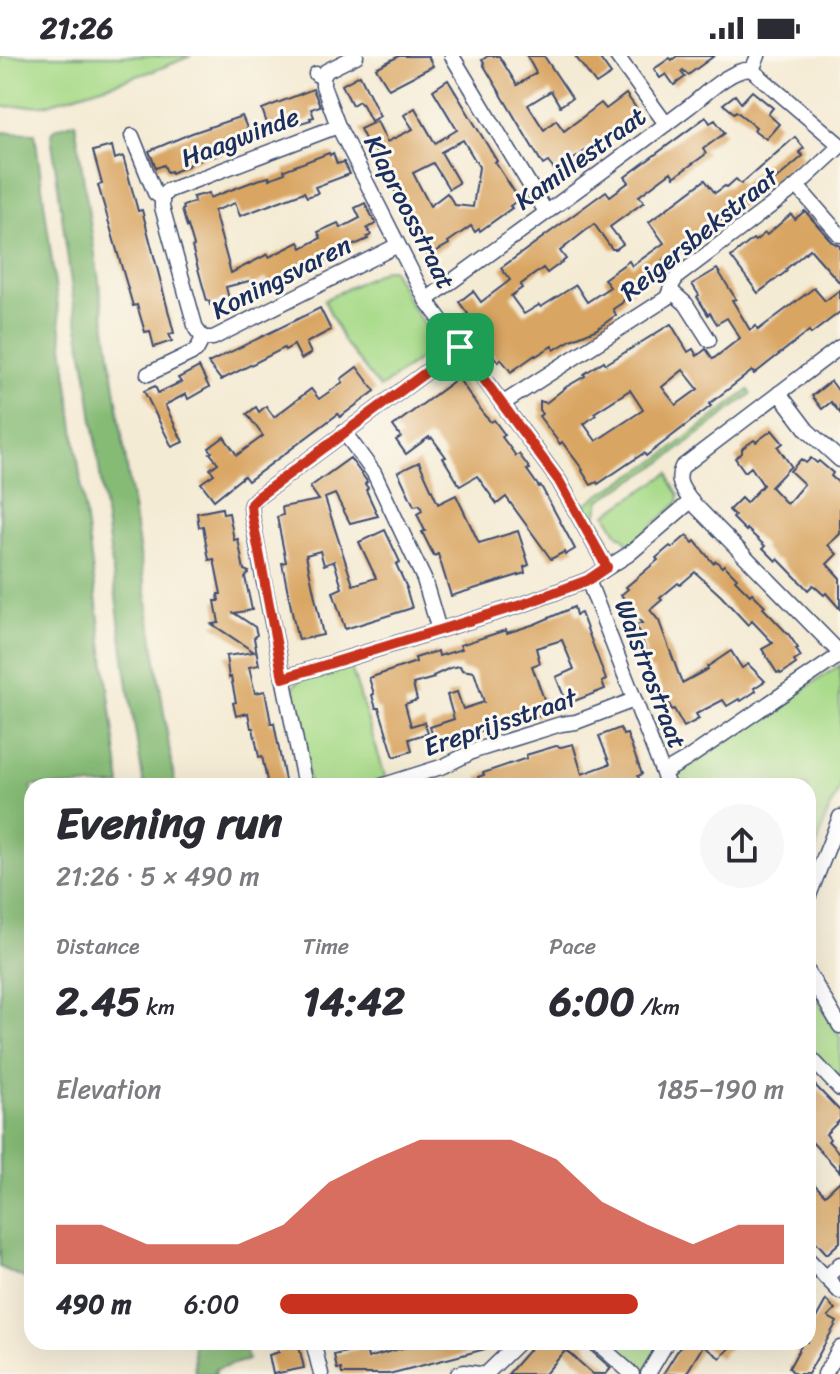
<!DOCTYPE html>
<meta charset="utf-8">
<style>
body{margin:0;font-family:Sriracha,sans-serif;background:#f7f7f7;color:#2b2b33;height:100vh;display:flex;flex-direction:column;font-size:30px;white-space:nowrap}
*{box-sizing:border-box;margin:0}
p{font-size:26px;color:#7c7c81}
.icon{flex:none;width:44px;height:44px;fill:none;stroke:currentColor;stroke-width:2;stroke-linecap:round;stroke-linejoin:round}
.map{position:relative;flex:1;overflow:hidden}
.panel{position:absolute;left:24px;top:722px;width:792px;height:572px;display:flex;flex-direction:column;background:#fff;border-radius:24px;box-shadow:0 8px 32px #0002}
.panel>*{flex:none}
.pin{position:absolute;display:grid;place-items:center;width:68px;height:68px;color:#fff;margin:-34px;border-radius:16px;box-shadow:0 4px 12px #0006}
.round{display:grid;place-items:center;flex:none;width:84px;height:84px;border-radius:42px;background:#f7f7f7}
.summary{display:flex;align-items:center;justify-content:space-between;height:136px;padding:0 32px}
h1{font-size:44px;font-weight:700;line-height:60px}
.stats{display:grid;grid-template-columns:repeat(3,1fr);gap:12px;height:136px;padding:8px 32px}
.stats div{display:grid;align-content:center}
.stats b{font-size:40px;font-weight:700}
.stats small{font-size:22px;font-weight:400}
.stats p{font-size:22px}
.chart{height:224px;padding:16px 32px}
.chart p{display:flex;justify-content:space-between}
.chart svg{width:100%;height:144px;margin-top:8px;fill:#c8321e;opacity:.7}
ul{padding:0 32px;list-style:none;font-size:26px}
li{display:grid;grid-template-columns:128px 96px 1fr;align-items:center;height:60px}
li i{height:20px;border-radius:10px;background:#c8321e}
.status{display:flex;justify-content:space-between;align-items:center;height:56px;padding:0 40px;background:#fff;direction:ltr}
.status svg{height:22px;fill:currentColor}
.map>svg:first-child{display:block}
.green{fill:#a9db8a;stroke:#628574;stroke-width:2}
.forest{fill:#86bb76;stroke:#50756a;stroke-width:2}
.building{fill:#d9a562;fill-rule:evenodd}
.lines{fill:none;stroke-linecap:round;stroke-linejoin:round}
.minor-casing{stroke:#3c4b70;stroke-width:17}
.minor{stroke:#fff;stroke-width:14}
.route-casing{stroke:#fff;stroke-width:16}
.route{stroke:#c8321e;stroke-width:10}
.labels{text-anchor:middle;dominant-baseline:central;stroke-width:6;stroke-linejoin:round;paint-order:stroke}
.street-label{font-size:26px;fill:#1b2f5e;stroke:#fbf7ec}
</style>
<div class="status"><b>21:26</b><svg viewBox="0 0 49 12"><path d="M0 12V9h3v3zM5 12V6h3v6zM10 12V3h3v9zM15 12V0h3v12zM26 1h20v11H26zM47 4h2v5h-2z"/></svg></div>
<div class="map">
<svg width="840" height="1318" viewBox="0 0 840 1318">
<rect width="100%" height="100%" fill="#fbf7ec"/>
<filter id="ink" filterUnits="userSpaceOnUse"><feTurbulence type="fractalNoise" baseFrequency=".0125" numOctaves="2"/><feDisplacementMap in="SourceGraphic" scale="16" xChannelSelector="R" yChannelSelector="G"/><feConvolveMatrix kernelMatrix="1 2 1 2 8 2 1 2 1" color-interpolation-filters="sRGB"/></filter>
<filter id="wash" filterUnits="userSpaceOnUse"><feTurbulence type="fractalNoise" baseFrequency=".006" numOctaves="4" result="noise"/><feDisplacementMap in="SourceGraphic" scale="32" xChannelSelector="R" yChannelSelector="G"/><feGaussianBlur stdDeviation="1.8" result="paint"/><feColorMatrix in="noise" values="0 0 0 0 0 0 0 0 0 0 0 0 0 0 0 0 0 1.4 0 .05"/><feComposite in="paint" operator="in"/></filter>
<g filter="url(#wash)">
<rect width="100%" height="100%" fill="#f4ebd4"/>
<!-- green -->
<g class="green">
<polygon points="0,0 191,0 156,14 45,49 0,51"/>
<polygon points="386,213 392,213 413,253 437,286 437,290 380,332 344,286 324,244"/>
<polygon points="749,334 751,338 661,407 600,444 596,460 608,482 605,489 583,449 659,403"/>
<polygon points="669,417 671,426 679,439 678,447 629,490 622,480 619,480 606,458"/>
<path d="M350 608 386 723 363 730H310L292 635C294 627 300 624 307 621Z"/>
<polygon points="840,609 840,731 825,763 814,800 808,805 808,730 676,730 675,724 680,716"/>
<polygon points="808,928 840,980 840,1024 808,990"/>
<polygon points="602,1286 662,1286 643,1318 638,1318"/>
</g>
<!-- forest -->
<g class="forest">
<polygon points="75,66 175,730 144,730 126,617 87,319 74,249 51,78 54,73"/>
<polygon points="0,76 35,77 121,730 32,730 32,1226 0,1211"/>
<polygon points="193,1286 244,1286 248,1304 215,1313 216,1318 195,1318"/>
</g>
<g id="blocks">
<!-- building -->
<g class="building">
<polygon points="399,0 428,0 433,10 389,33 376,12"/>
<polygon points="488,0 499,0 517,29 536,17 527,0 544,0 572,42 560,50 551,35 528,49 544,74 556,64 564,75 601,47 606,53 626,38 639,56 556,116 548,106 543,109 483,8 484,7 482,4"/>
<polygon points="575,0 598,0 611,18 596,28"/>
<polygon points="677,0 714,0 688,19 683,14 681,16 685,21 674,29 666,18 660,22 654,13 670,2 672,4"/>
<polygon points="360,19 380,60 371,65 362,47 361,48 359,45 352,49 342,29"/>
<path d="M448 24 497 105 495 106 519 143 510 150 512 152 480 175 479 173 475 176 471 170 448 186 449 188 428 200 404 161 407 159 374 93 371 95 360 73 377 65 387 86 413 73 404 59 415 52 435 87 457 74 433 34ZM463 84 479 111 473 151 455 149 447 137 430 150 413 117 433 107 449 133 459 127 441 96Z"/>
<polygon points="313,33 320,50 311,53 314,61 310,62 311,64 270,76 262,53"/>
<polygon points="752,35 773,52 768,58 779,68 766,83 754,74 756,71 736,55 734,57 723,48 735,39 741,47"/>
<polygon points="242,60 252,84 228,93 229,95 221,98 212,101 212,99 187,109 188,110 171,117 171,115 167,116 164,109 156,112 149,95 192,77"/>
<polygon points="706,61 710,67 715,64 725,77 703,93 706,98 674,121 671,116 639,140 644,146 610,171 623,188 616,193 612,193 594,168 560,195 566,203 547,217 543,212 520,229 522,232 511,240 524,258 539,249 541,251 576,229 587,246 610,231 604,223 629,205 632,210 664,187 649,166 705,124 715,137 725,130 727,131 736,123 741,128 795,81 804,92 799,96 803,100 751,145 750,144 716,168 701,180 698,184 694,185 679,196 677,194 659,207 663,212 628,237 622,247 613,253 616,259 597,273 571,284 554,294 552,290 536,300 535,299 511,316 501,303 498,306 464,260 468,258 459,246 473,235 481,246 505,228 510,224 501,212 606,135 610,140 629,126 625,121"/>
<polygon points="112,90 115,103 123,100 138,155 142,154 174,277 169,278 172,285 154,291 150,275 145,276 137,249 133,250 98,129 102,128 93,95"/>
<polygon points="329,97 330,99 333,97 337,108 344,106 350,118 315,131 318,137 307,141 304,136 240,160 235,147 214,155 231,217 268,198 269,201 299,186 302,192 321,182 318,176 338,167 341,172 360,162 355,152 365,147 376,168 367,172 371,179 367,181 368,183 331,199 328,201 329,202 313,210 312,209 274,230 273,228 270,230 266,222 252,230 249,225 226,231 229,243 210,249 209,245 207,245 192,191 194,190 188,170 187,171 182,154 184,153 183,150 194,146 193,141 209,137 210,142 257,124 269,121 269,123 285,117 284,114"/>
<polygon points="805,155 832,186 840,190 840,227 810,193 786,213 787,215 758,237 731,201 753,183 755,185 765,177 767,179 791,158 795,163"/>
<path d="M717 213 736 243 732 244 750 274 756 270 758 274 814 232 825 245 840 234V256L811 278 809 275 754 318 752 315 709 348 711 350 646 400 644 397 598 428 597 426 591 429 582 415 583 414 562 386 560 388 539 360 542 358 540 355V345L546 347 566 331 585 320 584 318 604 305 606 308 671 268 688 296 693 293 697 300 706 293 713 303 740 282 727 262 717 268 710 257 708 259 697 241 699 239 692 228ZM683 314 698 333 676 349 662 331ZM630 334 643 354 596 385 584 368 596 359 594 357Z"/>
<polygon points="320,252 331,274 306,287 311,297 301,303 294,289 285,294 284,292 221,324 208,307"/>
<polygon points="199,311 209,331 188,343 186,338 165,349 183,386 172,391 144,335 155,330 158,337 181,326 178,322"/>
<polygon points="357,311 375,335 340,361 338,358 248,425 244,420 214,444 201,427 214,418 210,413 218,407 210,397 212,396 209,392 224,381 237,399 263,380 247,358 256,351 259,356 266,350 274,361 311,333 319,343 343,326 341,323"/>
<polygon points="458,322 485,360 491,366 494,364 505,379 502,381 516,400 519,398 530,413 527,414 539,431 541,430 575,493 565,499 564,496 551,503 506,441 497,448 477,420 460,430 443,402 446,401 432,382 430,383 429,381 406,398 396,384 401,381 393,370"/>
<polygon points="831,325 840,337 840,357 831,346 822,353 812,340"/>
<polygon points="772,374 783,387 778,391 791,410 771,431 787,448 804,428 790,415 801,403 806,407 811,402 817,407 819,405 833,417 831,420 840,428 840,478 828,489 837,498 827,508 840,522 840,553 826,537 824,539 813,529 808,534 778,503 776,505 763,492 765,490 747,473 746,475 733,462 735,460 729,454 741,442 746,447 763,429 751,411 745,416 735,402 742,397 742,393 744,391 754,384 756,386"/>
<polygon points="350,402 366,424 367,426 365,428 368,432 366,434 378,460 350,467 335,438 325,442 353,529 376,522 359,486 385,474 400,506 396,508 407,532 406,532 412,552 345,573 333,536 342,532 334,505 324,509 320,495 306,499 323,579 299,584 297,576 296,576 282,507 286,506 277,461 283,459 282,451 319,444 310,431"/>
<polygon points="419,406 438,448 456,439 479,487 518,475 529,509 524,511 525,517 451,540 438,498 434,500 422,476 425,475 417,458 422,455 420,449 414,450 398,416"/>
<polygon points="222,452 223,458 229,457 234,484 238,483 244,514 249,516 245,521 252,554 234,557 255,571 257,579 254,582 259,609 249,611 255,637 265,635 271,667 274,667 286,730 268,730 262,700 259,701 253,672 251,672 248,657 236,660 233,647 236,646 231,621 229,622 226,600 254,596 212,568 219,567 215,545 219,545 218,538 221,538 214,503 209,504 203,470 199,471 197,457"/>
<polygon points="687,479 693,487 695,485 713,507 716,505 722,511 724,509 737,522 735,524 750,539 752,537 765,550 763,552 789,579 798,592 796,593 801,601 794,605 796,608 781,618 779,616 777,617 762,593 773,587 752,565 748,569 721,540 695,516 680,529 678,527 660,542 662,544 650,554 659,565 682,627 708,613 707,611 731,595 742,612 748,608 765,625 754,632 756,635 741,645 739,643 727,650 723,644 696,658 699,663 684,671 674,653 672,654 653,614 650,615 648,609 644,598 647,597 636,569 642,567 625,548 627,546 621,539 628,533 626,531 658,504 656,502 670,490 672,492"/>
<polygon points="574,551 576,559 581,557 598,602 606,624 602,626 605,633 567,648 556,621 574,613 562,584 536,592 540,607 532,610 549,657 532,662 532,660 441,687 440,683 434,684 430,671 454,663 447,639 457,636 463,653 484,646 474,616 462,614 460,610 450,612 433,620 434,622 413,628 417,644 405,648 411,670 424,666 428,677 409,683 412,695 394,701 379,652 376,652 374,646 372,639 374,638 369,622 416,606 415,602 438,595 439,600 462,593 460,589 506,574 507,577 535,568"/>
<polygon points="620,672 623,679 627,678 637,705 642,718 638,720 642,730 481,730 478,721 484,719 483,717 521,704 527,702 526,699 556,690 561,691 573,688 582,718 610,708 599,680"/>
<polygon points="808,1022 840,1055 840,1064 826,1078 830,1083 828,1085 840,1098 840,1116 808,1082"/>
<polygon points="808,1122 825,1139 840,1125 840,1186 827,1198 808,1177"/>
<polygon points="826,1244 835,1254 828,1261 837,1266 808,1318 795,1318 789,1312 803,1286 808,1286 808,1277"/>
<polygon points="276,1286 298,1286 304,1312 273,1318 269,1299 279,1296"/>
<polygon points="423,1286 501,1286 501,1289 389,1318 342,1318 341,1313 337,1313 334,1299 366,1291 368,1302"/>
<polygon points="536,1286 586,1286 589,1293 611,1312 606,1318 593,1318 566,1294 545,1318 508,1318"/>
<polygon points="683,1286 735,1286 720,1302 703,1290 686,1318 663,1318"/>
</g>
</g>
</g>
<g filter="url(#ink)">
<use href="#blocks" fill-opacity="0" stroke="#3c4b70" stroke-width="2"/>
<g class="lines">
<!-- minor casing -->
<g class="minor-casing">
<g id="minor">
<polyline points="452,0 546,156"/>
<polyline points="617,0 666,68"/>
<polyline points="752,14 840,89"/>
<polyline points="316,18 323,22 323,30 338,70 426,244 559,425 607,511"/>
<polyline points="323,22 326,15 356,0"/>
<polyline points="132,80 155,137 162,142 162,151 196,273 203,282"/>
<polyline points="797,130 840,179"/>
<polyline points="162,142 167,135 338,70"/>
<polyline points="670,234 686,248 709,284"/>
<path d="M426 244C514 180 603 116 690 50 704 39 734 10 752 14L758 0"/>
<polyline points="203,282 213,282 398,189"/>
<polyline points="148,318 196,295 203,282"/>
<polyline points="779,337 807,374 840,404"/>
<polyline points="502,348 667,242 673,227 678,220 797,130 840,90"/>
<polyline points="344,376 374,417 424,523 439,574"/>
<polyline points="691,445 840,597"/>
<polyline points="588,524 668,730"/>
<path d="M283 622 524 548 588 524 629 498 691 445C683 434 675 425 682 411L840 291"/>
<polyline points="663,717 687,703 840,599"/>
<polyline points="305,730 263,521 252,460 251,448 258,441 460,291"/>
<polyline points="381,730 444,710 474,695 561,668 576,666 634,644"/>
<polyline points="808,842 840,761"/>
<polyline points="808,916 840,970"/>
<polyline points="808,999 840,1033"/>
<polyline points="808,1203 840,1236"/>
<polyline points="826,1222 840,1208"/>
<polyline points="313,1286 321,1318"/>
<polyline points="596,1286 632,1318"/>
<polyline points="458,1318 464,1316 480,1318"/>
<polyline points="486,1318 519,1286"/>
<polyline points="648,1318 667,1286"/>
<polyline points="825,1318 840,1292"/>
</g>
</g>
<!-- minor -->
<use href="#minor" class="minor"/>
</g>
</g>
<g class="lines" filter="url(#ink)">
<!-- route casing -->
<g class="route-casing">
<polygon id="route" points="460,291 559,425 607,511 588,524 524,548 283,622 252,460 251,448 258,441"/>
</g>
<!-- route -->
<use href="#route" class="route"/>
</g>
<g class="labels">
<!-- street labels -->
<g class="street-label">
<text transform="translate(240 81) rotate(-21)">Haagwinde</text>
<text transform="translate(580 102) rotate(-36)">Kamillestraat</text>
<text transform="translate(410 156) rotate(63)">Klaproosstraat</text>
<text transform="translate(699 178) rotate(-39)">Reigersbekstraat</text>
<text transform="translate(281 221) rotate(-27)">Koningsvaren</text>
<text transform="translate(651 618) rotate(69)">Walstrostraat</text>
<text transform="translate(500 666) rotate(-19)">Ereprijsstraat</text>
</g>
</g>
</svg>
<div class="pin" style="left:460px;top:291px;background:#1e9e55"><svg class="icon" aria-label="arrive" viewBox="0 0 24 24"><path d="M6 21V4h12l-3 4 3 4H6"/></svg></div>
<section class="panel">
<div class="summary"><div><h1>Evening run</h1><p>21:26 · 5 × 490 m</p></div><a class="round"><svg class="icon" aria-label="share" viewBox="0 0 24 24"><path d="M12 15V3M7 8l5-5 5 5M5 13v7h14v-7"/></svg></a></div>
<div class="stats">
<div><p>Distance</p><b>2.45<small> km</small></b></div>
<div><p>Time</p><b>14:42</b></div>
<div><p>Pace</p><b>6:00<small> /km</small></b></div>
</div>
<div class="chart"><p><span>Elevation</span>185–190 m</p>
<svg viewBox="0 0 160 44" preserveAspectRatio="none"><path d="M0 44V32L10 32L20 38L30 38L40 38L50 32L60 19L70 12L80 6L90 6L100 6L110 12L120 25L130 32L140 38L150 32L160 32V44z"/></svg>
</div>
<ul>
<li><b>490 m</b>6:00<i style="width:71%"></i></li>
</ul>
</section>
</div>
